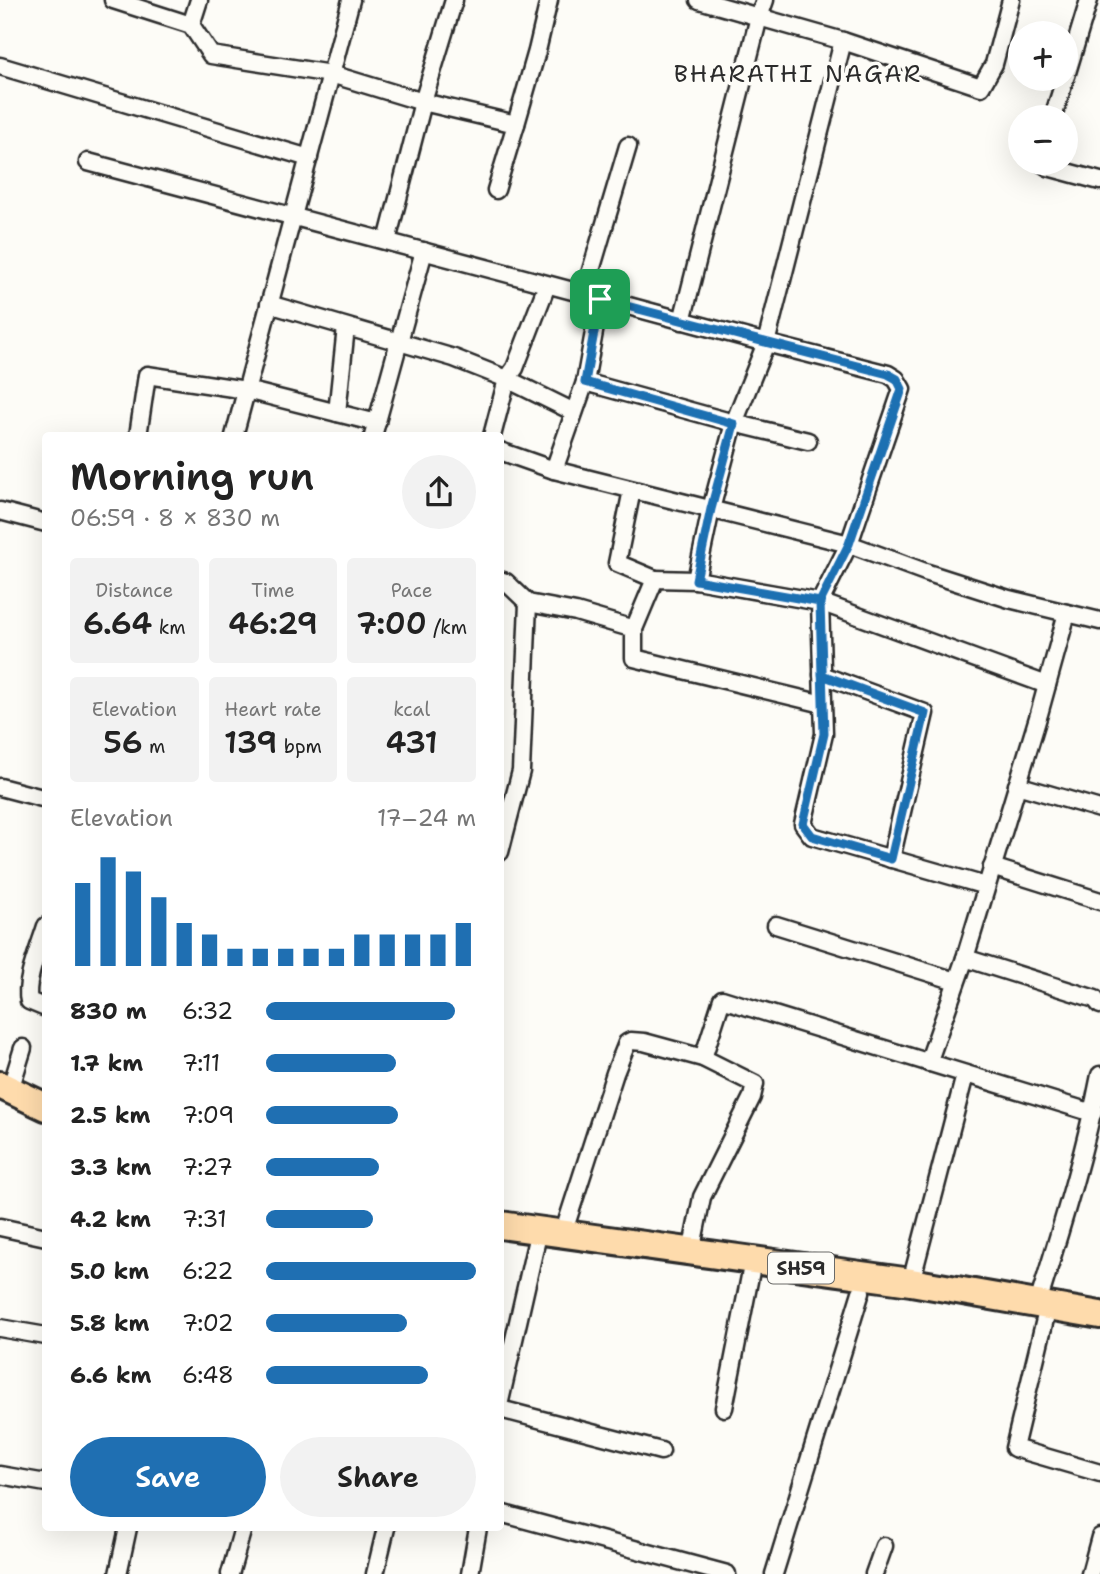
<!DOCTYPE html>
<meta charset="utf-8">
<style>
body{margin:0;font-family:"Shantell Sans",sans-serif;background:#f2f2f2;color:#222;height:100vh;display:flex;flex-direction:column;font-size:26px;white-space:nowrap}
*{box-sizing:border-box;margin:0}
p{font-size:23px;color:#767676}
.icon{flex:none;width:38px;height:38px;fill:none;stroke:currentColor;stroke-width:2;stroke-linecap:round;stroke-linejoin:round}
.map{position:relative;flex:1;overflow:hidden}
.sheet{position:absolute;left:42px;top:432px;width:462px;height:1099px;display:flex;flex-direction:column;background:#fff;border-radius:7px;box-shadow:0 7px 28px #0002}
.sheet>*{flex:none}
.fabs{position:absolute;left:1008px;top:21px;display:grid;gap:14px}
.fabs a{display:grid;place-items:center;width:70px;height:70px;border-radius:50%;background:#fff;box-shadow:0 7px 28px #0002;font-size:35px}
.pin{position:absolute;display:grid;place-items:center;width:60px;height:60px;color:#fff;margin:-30px;border-radius:14px;box-shadow:0 4px 10px #0006}
.round{display:grid;place-items:center;flex:none;width:74px;height:74px;border-radius:37px;background:#f2f2f2}
.head{display:flex;align-items:center;justify-content:space-between;height:119px;padding:0 28px}
h1{font-size:38px;font-weight:600;line-height:52px}
.metrics{display:grid;grid-template-columns:repeat(3,1fr);gap:10px;height:119px;padding:7px 28px}
.metrics div{display:grid;align-content:center;border-radius:7px;background:#f2f2f2;text-align:center}
.metrics b{font-size:30px;font-weight:600}
.metrics small{font-size:19px;font-weight:400}
.metrics p{font-size:19px}
.chart{height:196px;padding:14px 28px}
.chart p{display:flex;justify-content:space-between}
.chart svg{width:100%;height:126px;margin-top:7px;stroke:#1f6fb2;stroke-width:6}
.cta{display:flex;gap:14px;margin-top:auto;padding:14px 28px}
.cta a{flex:1;height:80px;border-radius:42px;background:#1f6fb2;color:#fff;font-size:28px;font-weight:600;line-height:80px;text-align:center}
.cta a+a{background:#f2f2f2;color:#222}
ul{padding:0 28px;list-style:none;font-size:23px}
li{display:grid;grid-template-columns:112px 84px 1fr;align-items:center;height:52px}
li i{height:18px;border-radius:9px;background:#1f6fb2}
.map>svg:first-child{display:block}
.lines{fill:none;stroke-linecap:round;stroke-linejoin:round}
.minor-casing{stroke:#2b2b2b;stroke-width:21}
.primary-casing{stroke:#2b2b2b;stroke-width:32}
.minor{stroke:#fdfcf7;stroke-width:16}
.primary{stroke:#fedbac;stroke-width:26}
.route-casing{stroke:#fff;stroke-width:14}
.route{stroke:#1f6fb2;stroke-width:9}
.labels{text-anchor:middle;dominant-baseline:central;stroke-width:7;stroke-linejoin:round;paint-order:stroke}
.shield{fill:#fdfcf7;stroke:#6a6a68;stroke-width:2}
.shield-label{font-size:19px;font-weight:bold;fill:#2b2b2b}
.quarter-label{font-size:24px;letter-spacing:2px;fill:#2b2b2b;stroke:#fdfcf7}
</style>
<div class="map">
<svg width="1100" height="1574" viewBox="0 0 1100 1574">
<rect width="100%" height="100%" fill="#fdfcf7"/>
<filter id="ink" filterUnits="userSpaceOnUse"><feTurbulence type="fractalNoise" baseFrequency=".0143" numOctaves="2"/><feDisplacementMap in="SourceGraphic" scale="14" xChannelSelector="R" yChannelSelector="G"/><feConvolveMatrix kernelMatrix="1 2 1 2 8 2 1 2 1" color-interpolation-filters="sRGB"/></filter>
<g filter="url(#ink)">
<g class="lines">
<!-- minor casing -->
<g class="minor-casing">
<g id="minor">
<polyline points="113,0 191,25 211,55 331,74 423,102 454,0"/>
<polyline points="699,0 843,41 766,343 888,374 896,379 902,389 849,544 928,573 1009,599 1100,621"/>
<polyline points="191,25 199,0"/>
<polyline points="843,41 981,87 994,64 1011,0"/>
<polyline points="0,66 309,158"/>
<polyline points="1066,76 1089,0"/>
<polyline points="1053,117 1065,79"/>
<polyline points="516,124 537,51 549,0"/>
<polyline points="628,146 584,294 766,343 734,423 711,509 696,580"/>
<polyline points="88,162 584,294"/>
<polyline points="1042,163 1048,167 1100,181"/>
<polyline points="387,241 423,102 516,124 496,190"/>
<polyline points="600,299 585,382 734,423 808,441"/>
<polyline points="269,304 454,358 507,379 574,412"/>
<polyline points="682,321 759,17 765,0"/>
<polyline points="337,413 346,327"/>
<polyline points="138,436 147,375 246,390 377,423"/>
<polyline points="234,436 351,0"/>
<polyline points="373,436 424,251"/>
<polyline points="492,436 507,379 515,368 547,285"/>
<polyline points="500,451 554,470 849,544 820,602 824,734 803,824 812,836 986,886"/>
<polyline points="554,470 585,382"/>
<polyline points="632,490 617,563 655,579"/>
<polyline points="0,511 46,523"/>
<polyline points="500,580 506,582 528,603 576,612 634,629"/>
<polyline points="822,675 925,713 891,859"/>
<polyline points="823,704 634,658 634,629 655,579 696,580 820,602 1047,685"/>
<polyline points="1017,785 1100,809"/>
<polyline points="0,787 46,799"/>
<polyline points="500,852 521,771 528,603"/>
<polyline points="992,867 1100,901"/>
<polyline points="776,925 956,981"/>
<path d="M46 926C40 946 24 982 29 1001L46 1008"/>
<polyline points="965,958 1095,999 1100,1005"/>
<polyline points="703,1058 722,999 1093,1113"/>
<polyline points="928,1063 965,958 1039,714 1067,613"/>
<polyline points="10,1090 23,1048"/>
<polyline points="0,1227 46,1237"/>
<polyline points="563,1234 615,1073 627,1043 631,1041 644,1042 703,1058 755,1084 752,1097 702,1197 691,1252"/>
<polyline points="911,1282 965,1075"/>
<path d="M1038 1303C1061 1228 1085 1153 1100 1075"/>
<polyline points="1046,1315 1014,1448 1100,1473"/>
<polyline points="0,1328 46,1336"/>
<polyline points="500,1401 539,1230"/>
<polyline points="724,1408 751,1271"/>
<polyline points="500,1409 661,1451"/>
<polyline points="0,1475 46,1483"/>
<polyline points="500,1513 727,1574"/>
<polyline points="118,1574 128,1528"/>
<polyline points="230,1574 243,1528"/>
<polyline points="375,1574 386,1528"/>
<polyline points="470,1574 478,1528"/>
<polyline points="774,1574 861,1292"/>
<polyline points="874,1574 884,1546"/>
<polyline points="1090,1574 1100,1537"/>
</g>
</g>
<!-- primary casing -->
<g class="primary-casing">
<g id="primary">
<polyline points="0,1085 46,1107"/>
<polyline points="500,1225 911,1282 1100,1315"/>
</g>
</g>
<!-- minor -->
<use href="#minor" class="minor"/>
<!-- primary -->
<use href="#primary" class="primary"/>
</g>
</g>
<g class="lines" filter="url(#ink)">
<!-- route casing -->
<g class="route-casing">
<polyline id="route" points="600,299 585,382 734,424 711,509 696,580 820,602 824,734 803,824 812,836 891,859 925,713 822,675 820,602 849,544 902,389 897,379 888,374 600,299"/>
</g>
<!-- route -->
<use href="#route" class="route"/>
</g>
<g class="labels">
<!-- shield labels -->
<rect class="shield" x="768" y="1252.5" width="66" height="31" rx="5"/>
<g class="shield-label">
<text x="801" y="1268">SH59</text>
</g>
<!-- quarter labels -->
<g class="quarter-label">
<text x="798" y="74">BHARATHI NAGAR</text>
</g>
</g>
</svg>
<div class="fabs">
<a>+</a>
<a>−</a>
</div>
<div class="pin" style="left:600px;top:299px;background:#1e9e55"><svg class="icon" aria-label="arrive" viewBox="0 0 24 24"><path d="M6 21V4h12l-3 4 3 4H6"/></svg></div>
<section class="sheet">
<div class="head"><div><h1>Morning run</h1><p>06:59 · 8 × 830 m</p></div><a class="round"><svg class="icon" aria-label="share" viewBox="0 0 24 24"><path d="M12 15V3M7 8l5-5 5 5M5 13v7h14v-7"/></svg></a></div>
<div class="metrics">
<div><p>Distance</p><b>6.64<small> km</small></b></div>
<div><p>Time</p><b>46:29</b></div>
<div><p>Pace</p><b>7:00<small> /km</small></b></div>
</div>
<div class="metrics">
<div><p>Elevation</p><b>56<small> m</small></b></div>
<div><p>Heart rate</p><b>139<small> bpm</small></b></div>
<div><p>kcal</p><b>431</b></div>
</div>
<div class="chart"><p><span>Elevation</span>17–24 m</p>
<svg viewBox="0 0 160 44" preserveAspectRatio="none"><path d="M5 44V15M15 44V6M25 44V11M35 44V20M45 44V29M55 44V33M65 44V38M75 44V38M85 44V38M95 44V38M105 44V38M115 44V33M125 44V33M135 44V33M145 44V33M155 44V29"/></svg>
</div>
<ul>
<li><b>830 m</b>6:32<i style="width:90%"></i></li>
<li><b>1.7 km</b>7:11<i style="width:62%"></i></li>
<li><b>2.5 km</b>7:09<i style="width:63%"></i></li>
<li><b>3.3 km</b>7:27<i style="width:54%"></i></li>
<li><b>4.2 km</b>7:31<i style="width:51%"></i></li>
<li><b>5.0 km</b>6:22<i style="width:100%"></i></li>
<li><b>5.8 km</b>7:02<i style="width:67%"></i></li>
<li><b>6.6 km</b>6:48<i style="width:77%"></i></li>
</ul>
<div class="cta"><a>Save</a><a>Share</a></div>
</section>
</div>
